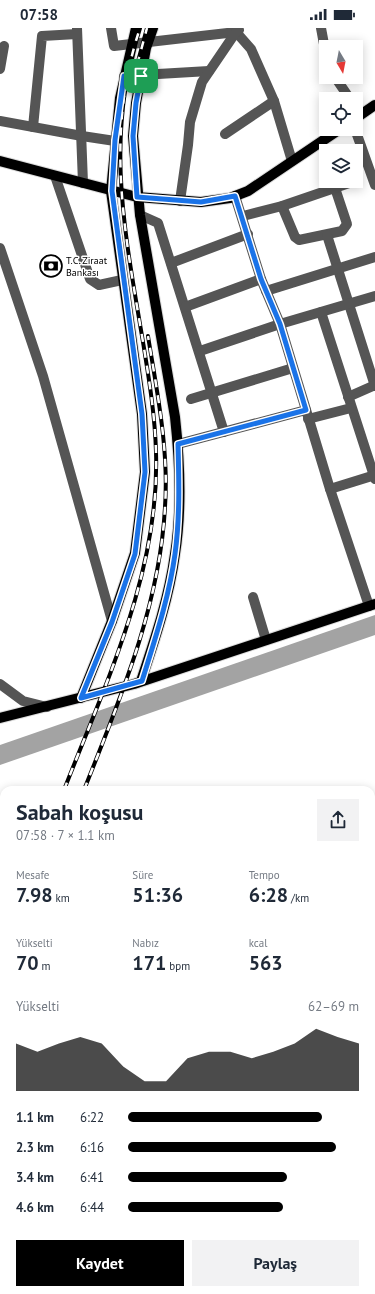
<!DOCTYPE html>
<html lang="tr">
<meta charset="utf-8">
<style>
body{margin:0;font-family:"PT Sans",sans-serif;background:#f2f2f3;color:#1f2937;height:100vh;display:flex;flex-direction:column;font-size:15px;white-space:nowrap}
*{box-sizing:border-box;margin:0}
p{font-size:13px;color:#747a83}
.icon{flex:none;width:22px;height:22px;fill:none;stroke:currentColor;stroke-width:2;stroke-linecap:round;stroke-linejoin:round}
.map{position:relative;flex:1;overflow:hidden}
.panel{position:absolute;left:0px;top:758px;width:375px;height:508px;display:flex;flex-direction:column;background:#fff;border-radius:12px 12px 0 0;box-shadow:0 2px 10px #0003}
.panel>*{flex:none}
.needle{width:26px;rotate:170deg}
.buttons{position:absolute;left:319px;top:12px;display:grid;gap:8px}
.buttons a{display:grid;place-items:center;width:44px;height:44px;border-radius:0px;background:#fff;box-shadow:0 2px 10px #0003;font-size:20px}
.pin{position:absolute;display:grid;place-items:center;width:34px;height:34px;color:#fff;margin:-17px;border-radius:8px;box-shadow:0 2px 6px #0006}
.round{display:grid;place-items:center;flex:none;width:42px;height:42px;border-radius:0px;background:#f2f2f3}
.headline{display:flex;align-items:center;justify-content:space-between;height:68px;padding:0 16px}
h1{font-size:22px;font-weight:700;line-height:30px}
.figures{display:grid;grid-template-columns:repeat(3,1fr);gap:6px;height:68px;padding:4px 16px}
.figures div{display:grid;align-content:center}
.figures b{font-size:20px;font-weight:700}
.figures small{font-size:11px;font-weight:400}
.figures p{font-size:11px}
.chart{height:112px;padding:8px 16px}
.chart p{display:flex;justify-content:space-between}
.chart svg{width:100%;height:72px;margin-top:4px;fill:#000;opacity:.7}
.action{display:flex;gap:8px;margin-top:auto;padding:8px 16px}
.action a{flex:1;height:46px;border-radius:0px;background:#000;color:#fff;font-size:16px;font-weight:700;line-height:46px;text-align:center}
.action a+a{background:#f2f2f3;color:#1f2937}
ul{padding:0 16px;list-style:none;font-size:13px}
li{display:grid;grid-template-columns:64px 48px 1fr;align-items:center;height:30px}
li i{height:10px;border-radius:5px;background:#000}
.status{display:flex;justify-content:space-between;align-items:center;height:28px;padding:0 20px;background:#fff;direction:ltr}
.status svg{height:11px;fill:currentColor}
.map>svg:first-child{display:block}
.water{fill:#a3a3a3}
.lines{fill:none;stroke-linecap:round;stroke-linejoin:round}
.major-casing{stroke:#dbdbdb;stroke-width:12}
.highway-casing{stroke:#dbdbdb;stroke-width:14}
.minor{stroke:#555;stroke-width:10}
.major{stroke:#000;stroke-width:10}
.highway{stroke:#000;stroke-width:12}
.rail-casing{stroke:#000;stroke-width:4}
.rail{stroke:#fff;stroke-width:2.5;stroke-dasharray:8;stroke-linecap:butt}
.route-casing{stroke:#fff;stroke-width:8}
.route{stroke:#1a73e8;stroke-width:5}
.labels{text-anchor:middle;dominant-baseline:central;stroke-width:3;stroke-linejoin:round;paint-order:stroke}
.poi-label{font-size:10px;fill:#000;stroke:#fff;text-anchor:start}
</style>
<div class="status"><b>07:58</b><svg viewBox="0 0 49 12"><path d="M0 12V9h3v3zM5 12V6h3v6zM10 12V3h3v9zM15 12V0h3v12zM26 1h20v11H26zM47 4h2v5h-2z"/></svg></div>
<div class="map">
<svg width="375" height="1266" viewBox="0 0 375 1266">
<rect width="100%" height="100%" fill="#fff"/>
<!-- water -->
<polygon class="water" points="375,587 375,607 0,737 0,717"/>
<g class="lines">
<!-- major casing -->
<g class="major-casing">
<g id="major">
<polyline points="356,90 375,77"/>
<polyline points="0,133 137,169 201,174 230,170 248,163 340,101"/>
<path d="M141 653C155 611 169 570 175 526 182 482 180 434 175 389L140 187 133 108 136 75 146 20 153 0"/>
<polyline points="81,670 112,593 135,525 145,444 142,386 111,163 120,70 136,0"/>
<polyline points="0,690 134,656 375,576"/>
<polyline points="371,1064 375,1055"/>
<polyline points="356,1262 375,1263"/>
<polyline points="255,1266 260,1262"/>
</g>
</g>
<!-- highway casing -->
<g class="highway-casing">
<g id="highway">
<polyline points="0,926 4,926"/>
<polyline points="0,945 4,945"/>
<polyline points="371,950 375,950"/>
<polyline points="0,971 4,974"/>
<polyline points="371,974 375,975"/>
<polyline points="0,1149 4,1143"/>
<polyline points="0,1176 4,1172"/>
</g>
</g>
<!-- minor -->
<g class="minor">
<polyline points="77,0 83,155"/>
<polyline points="111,0 114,18 236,4 251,21 274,73 292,133"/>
<polyline points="321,0 326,27"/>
<polyline points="0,41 4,18"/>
<polyline points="124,48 209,43"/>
<polyline points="335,49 350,71"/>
<polyline points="0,93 82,108 115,113"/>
<polyline points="33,99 42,8 77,6"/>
<polyline points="355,101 375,157"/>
<polyline points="225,106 274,73"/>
<polyline points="55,148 90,251 99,257 122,252"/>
<polyline points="235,168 261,251 280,296 330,461 369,578"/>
<polyline points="180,173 188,117 190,94 202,54 236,4 239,2"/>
<polyline points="282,178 295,209 299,212 342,203 347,196 335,160"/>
<polyline points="140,187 158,195 224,404"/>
<polyline points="243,188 282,178 355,153"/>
<polyline points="327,207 375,358"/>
<polyline points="0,220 43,348 112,593"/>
<polyline points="171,235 248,206"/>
<polyline points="266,263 375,229"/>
<polyline points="185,279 261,251"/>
<polyline points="321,284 375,451"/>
<polyline points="200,323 280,296 375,268"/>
<polyline points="348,369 375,357"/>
<polyline points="191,371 293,340"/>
<polyline points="308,391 351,380"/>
<polyline points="178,416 306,382"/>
<polyline points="330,461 375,447"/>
<polyline points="253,569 266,612"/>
<polyline points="0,656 23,673 47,679"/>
<polyline points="371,830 375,826"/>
</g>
<!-- major -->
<use href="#major" class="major"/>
<!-- highway -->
<use href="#highway" class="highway"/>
<!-- rail casing -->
<g class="rail-casing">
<g id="rail">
<polyline points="133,52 147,0"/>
<path d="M64 762C106 654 160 543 156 424 155 387 149 351 143 314 125 206 104 108 140 0"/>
<path d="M84 762C120 671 160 577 165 479 169 421 157 364 148 308"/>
<polyline points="0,925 4,915"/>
</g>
</g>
<!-- rail -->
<use href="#rail" class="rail"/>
</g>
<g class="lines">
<!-- route casing -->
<g class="route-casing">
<path id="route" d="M124 48H141L136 75 133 108 137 169 201 174 235 168 261 251 280 296 306 382 178 416C179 452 180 490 175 526 169 570 155 611 142 653L81 670 112 594 135 526 145 444 142 386 112 163 115 112Z"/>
</g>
<!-- route -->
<use href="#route" class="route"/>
</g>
<!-- icons -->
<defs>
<g id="bank-ring" transform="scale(1.15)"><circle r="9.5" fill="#fff" stroke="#000" stroke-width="1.5"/><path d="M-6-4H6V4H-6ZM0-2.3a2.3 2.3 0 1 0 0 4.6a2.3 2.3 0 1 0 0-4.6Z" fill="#000"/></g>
</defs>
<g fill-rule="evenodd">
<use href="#bank-ring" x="51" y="238"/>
</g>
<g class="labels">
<!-- poi labels -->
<g class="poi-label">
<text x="66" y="232">T.C. Ziraat<tspan x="66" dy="12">Bankası</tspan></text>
</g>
</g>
</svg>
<div class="buttons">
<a><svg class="needle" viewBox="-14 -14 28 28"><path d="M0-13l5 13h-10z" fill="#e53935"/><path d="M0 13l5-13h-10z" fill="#747a83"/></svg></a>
<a><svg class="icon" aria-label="locate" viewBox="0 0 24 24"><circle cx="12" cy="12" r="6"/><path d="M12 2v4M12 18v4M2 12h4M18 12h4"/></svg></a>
<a><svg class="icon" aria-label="layers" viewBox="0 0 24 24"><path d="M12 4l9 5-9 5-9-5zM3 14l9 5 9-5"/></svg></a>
</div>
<div class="pin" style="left:141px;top:48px;background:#1e9e55"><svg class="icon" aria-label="arrive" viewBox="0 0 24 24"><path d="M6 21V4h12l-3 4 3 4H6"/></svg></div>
<section class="panel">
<div class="headline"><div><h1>Sabah koşusu</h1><p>07:58 · 7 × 1.1 km</p></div><a class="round"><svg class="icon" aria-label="share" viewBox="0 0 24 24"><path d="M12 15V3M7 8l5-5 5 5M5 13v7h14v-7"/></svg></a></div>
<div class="figures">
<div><p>Mesafe</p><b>7.98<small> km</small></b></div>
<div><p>Süre</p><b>51:36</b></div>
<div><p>Tempo</p><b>6:28<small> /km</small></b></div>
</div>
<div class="figures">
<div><p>Yükselti</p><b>70<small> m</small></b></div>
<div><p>Nabız</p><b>171<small> bpm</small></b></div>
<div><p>kcal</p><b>563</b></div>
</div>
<div class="chart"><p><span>Yükselti</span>62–69 m</p>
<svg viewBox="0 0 160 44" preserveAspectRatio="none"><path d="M0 44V15L10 20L20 15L30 11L40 15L50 29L60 38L70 38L80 24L90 20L100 20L110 24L120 20L130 15L140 6L150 11L160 15V44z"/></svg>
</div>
<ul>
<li><b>1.1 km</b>6:22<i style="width:84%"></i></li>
<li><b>2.3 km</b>6:16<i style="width:90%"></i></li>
<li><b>3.4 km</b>6:41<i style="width:69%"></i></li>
<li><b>4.6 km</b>6:44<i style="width:67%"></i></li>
</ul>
<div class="action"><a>Kaydet</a><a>Paylaş</a></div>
</section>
</div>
